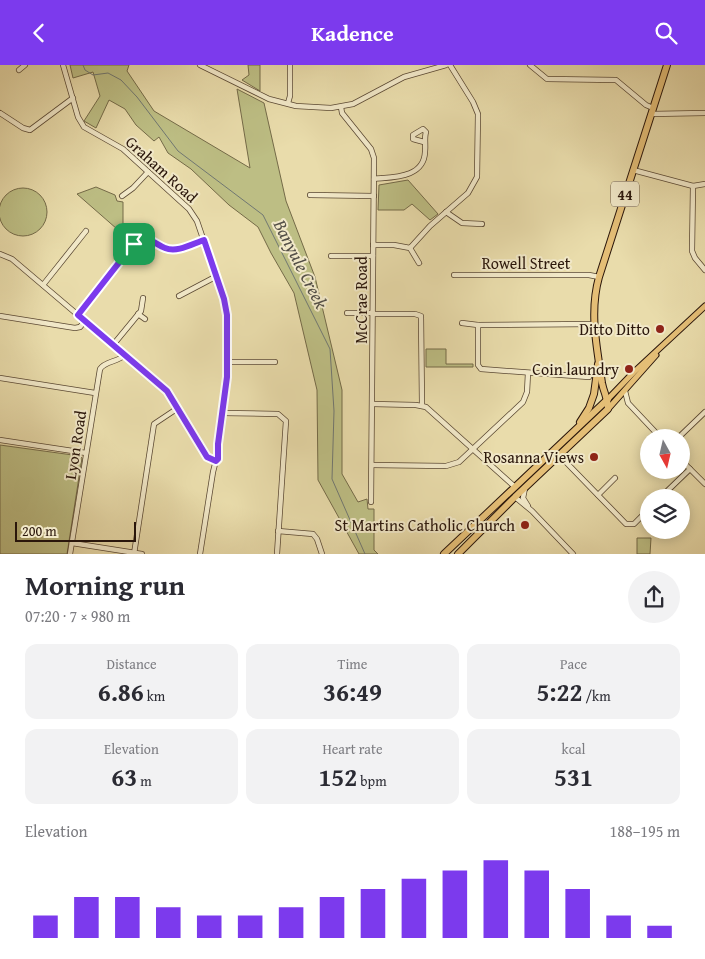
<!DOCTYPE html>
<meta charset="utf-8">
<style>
body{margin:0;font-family:"Gentium Book Plus",serif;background:#f2f2f3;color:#2b2b33;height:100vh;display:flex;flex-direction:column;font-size:19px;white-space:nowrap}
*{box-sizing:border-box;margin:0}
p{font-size:16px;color:#7c7c81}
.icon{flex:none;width:28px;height:28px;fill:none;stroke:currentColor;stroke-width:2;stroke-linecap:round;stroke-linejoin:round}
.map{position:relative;height:489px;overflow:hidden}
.sheet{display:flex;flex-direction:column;background:#fff;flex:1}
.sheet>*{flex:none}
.needle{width:32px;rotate:172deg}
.fabs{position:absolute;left:640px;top:364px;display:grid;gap:10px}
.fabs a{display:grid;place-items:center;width:50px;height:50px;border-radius:50%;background:#fff;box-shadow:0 2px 12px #0003;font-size:25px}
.scale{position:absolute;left:15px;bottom:12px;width:121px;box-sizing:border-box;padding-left:5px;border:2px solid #2a160b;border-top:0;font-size:14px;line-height:18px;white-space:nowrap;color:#2a160b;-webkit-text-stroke:4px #f1e8c8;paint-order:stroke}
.pin{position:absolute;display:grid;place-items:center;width:42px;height:42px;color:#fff;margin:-21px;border-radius:10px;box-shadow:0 2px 8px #0006}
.round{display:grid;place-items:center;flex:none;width:52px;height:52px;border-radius:26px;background:#f2f2f3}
.overview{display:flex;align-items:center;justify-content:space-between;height:85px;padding:0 25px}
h1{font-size:28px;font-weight:700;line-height:38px}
.stats{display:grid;grid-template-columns:repeat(3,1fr);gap:8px;height:85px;padding:5px 25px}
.stats div{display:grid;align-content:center;border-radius:12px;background:#f2f2f3;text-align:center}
.stats b{font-size:25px;font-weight:700}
.stats small{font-size:14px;font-weight:400}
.stats p{font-size:14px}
.chart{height:140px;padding:10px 25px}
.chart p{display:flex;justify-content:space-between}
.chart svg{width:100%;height:90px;margin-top:5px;stroke:#7c3aed;stroke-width:6}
header{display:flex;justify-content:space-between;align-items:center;height:65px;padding:0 25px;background:#7c3aed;color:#fff;font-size:22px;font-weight:700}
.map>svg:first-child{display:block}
.green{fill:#bdbe84;stroke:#746a48}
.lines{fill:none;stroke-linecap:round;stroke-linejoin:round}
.stream{stroke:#707772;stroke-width:1}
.minor-casing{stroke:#5a4833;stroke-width:6}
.major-casing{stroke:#2a160b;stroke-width:7}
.highway-casing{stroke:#2a160b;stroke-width:8}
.minor{stroke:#f1e8c8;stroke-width:4.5}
.major{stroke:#e4be76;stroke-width:5}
.highway{stroke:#e4be76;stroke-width:6}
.route-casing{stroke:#fff;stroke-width:10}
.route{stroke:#7c3aed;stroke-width:6}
.poi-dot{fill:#8f2418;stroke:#f1e8c8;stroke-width:2}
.labels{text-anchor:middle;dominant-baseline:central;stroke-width:4;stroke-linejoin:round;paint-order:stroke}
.shield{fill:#f1e8c8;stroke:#654;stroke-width:1}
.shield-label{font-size:15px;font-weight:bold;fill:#2a160b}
.street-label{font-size:16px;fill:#2a160b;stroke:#f1e8c8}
.poi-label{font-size:16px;fill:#2a160b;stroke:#f1e8c8;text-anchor:end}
.water-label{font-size:18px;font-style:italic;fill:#534f47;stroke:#f1e8c8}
</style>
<header><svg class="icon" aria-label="back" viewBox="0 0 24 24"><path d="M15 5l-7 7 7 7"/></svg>Kadence<svg class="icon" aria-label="search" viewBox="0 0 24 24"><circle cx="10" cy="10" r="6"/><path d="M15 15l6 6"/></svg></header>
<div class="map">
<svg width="705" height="489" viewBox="0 0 705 489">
<rect width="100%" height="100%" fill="#e9dcab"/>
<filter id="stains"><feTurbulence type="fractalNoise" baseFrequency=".004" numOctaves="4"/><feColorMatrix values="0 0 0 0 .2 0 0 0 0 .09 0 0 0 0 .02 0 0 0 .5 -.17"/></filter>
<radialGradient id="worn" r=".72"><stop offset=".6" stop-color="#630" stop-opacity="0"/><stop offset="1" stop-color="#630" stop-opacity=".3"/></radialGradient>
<!-- green -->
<g class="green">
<polygon points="129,0 127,6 154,46 250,103 237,24 264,38 286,136 315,212 342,325 342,409 358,437 367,434 368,444 374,444 374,485 378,489 359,489 318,415 317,325 294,228 271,188 258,162 229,140 191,104 168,88 159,72 154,76 136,60 125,44 109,35 96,63 84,56 100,31 93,7 73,13 70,0"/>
<polygon points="248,0 260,0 260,26 242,15 249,10"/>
<polygon points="408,115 438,149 430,155 412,139 404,145 378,145 379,120"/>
<polygon points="96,122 115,130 117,136 123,137 123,161 133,175 130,178 116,165 117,164 77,129"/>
<circle cx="23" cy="147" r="24"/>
<polygon points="426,284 446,284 446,299 473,299 473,302 426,302"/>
<polygon points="0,380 80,391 82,393 67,489 0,489"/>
<polygon points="637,473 651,473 650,489 637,489"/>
</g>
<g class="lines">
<!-- stream -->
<polyline class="stream" points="83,0 85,5 93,10 108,8 121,15 137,32 178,86 263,150 330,284 334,346 332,414 365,489"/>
<!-- minor casing -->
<g class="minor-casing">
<g id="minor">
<polyline points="63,0 78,52 84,62 123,84 189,144 197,156 227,244 227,312 217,391"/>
<polyline points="200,0 269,34 296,41 331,43 353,39 404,12 446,0"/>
<polyline points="530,0 547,14 616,15 646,40 653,43"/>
<polyline points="19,5 25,0"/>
<polyline points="288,38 290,31 290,0"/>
<polyline points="341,42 342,48 371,84 374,93 371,437"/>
<polyline points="0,48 23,63 30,65 73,33"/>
<polyline points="651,49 705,48"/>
<polyline points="633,105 693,121 705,119"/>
<path d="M374 114C393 112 424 113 425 87 426 80 424 74 426 67L423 64 413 70V74L424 77"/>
<polyline points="693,121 692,186 695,193 705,205"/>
<polyline points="310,130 374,131"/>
<polyline points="122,131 133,123 148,107"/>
<polyline points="446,147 462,158 482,159"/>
<polyline points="373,180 394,180 410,183 430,161 468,128 477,112 478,49 473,37 450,0"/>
<polyline points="410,183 419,198"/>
<polyline points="0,189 12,194 164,323 172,333 207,392 212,394"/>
<polyline points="331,191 373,191"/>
<polyline points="454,210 589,210 599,212"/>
<polyline points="43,220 86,166"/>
<polyline points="179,231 217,211"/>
<polyline points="347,248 373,248"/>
<polyline points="138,249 145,254"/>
<polyline points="373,249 415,249 421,251 422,340"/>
<path d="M78 250 136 178C153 168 157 184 173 185 183 185 194 178 203 175"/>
<polyline points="0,251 75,263 80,262 85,256"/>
<polyline points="462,258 478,260"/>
<polyline points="113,280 141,246 143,233"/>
<polyline points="227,297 275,297"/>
<polyline points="589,312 481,304 478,300 478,260 594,259"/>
<polyline points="0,313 95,328"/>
<polyline points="625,326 628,338 660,372"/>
<polyline points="373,339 416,340 426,342 515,422"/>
<polyline points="222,348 278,349 286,356 277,489"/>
<polyline points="679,372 705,347"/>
<polyline points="0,375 86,388"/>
<polyline points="559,390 626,459 634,459 649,444"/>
<polyline points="681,395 705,419"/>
<polyline points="372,400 446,401 459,397 523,337 527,327 528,308"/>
<polyline points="525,423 523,433 528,441"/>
<polyline points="598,430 615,413"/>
<polyline points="515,432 532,446 573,489"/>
<polyline points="661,432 690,404"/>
<polyline points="278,466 313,469 317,474 322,489"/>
<polyline points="72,478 142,489"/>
<path d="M70 489 100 304C105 296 118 297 125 290"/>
<polyline points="134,489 154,359 178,343"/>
<polyline points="200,489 213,407 216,395"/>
</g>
</g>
<!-- major casing -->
<g class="major-casing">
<g id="major">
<polyline points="608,334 634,307 705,241"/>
<polyline points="608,344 656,290"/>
</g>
</g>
<!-- highway casing -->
<g class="highway-casing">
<g id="highway">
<polyline points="580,357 589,343 594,329 598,299"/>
<polyline points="444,489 608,334"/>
<path d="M458 489 515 432 608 344C608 332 604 329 602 318 597 282 589 248 599 212L667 0"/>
</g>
</g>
<!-- minor -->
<use href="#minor" class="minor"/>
<!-- major -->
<use href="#major" class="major"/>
<!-- highway -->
<use href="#highway" class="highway"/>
</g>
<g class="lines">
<!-- route casing -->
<g class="route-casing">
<path id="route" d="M147 174C154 176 159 181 165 183 177 188 192 179 204 175L224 234 227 250V312L218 379V394L216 396 207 392 167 326 78 250 132 181 138 176Z"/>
</g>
<!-- route -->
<use href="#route" class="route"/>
</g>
<!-- markers -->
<g class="poi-dot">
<circle cx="660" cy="264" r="5"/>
<circle cx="629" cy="304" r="5"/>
<circle cx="594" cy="392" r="5"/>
<circle cx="525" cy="460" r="5"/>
</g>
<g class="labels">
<!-- shield labels -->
<rect class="shield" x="611" y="116.5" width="28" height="25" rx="4"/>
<g class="shield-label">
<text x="625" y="129">44</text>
</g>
<!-- street labels -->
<g class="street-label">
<text transform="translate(162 104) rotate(42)">Graham Road</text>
<text x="526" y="198">Rowell Street</text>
<text transform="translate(361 235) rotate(-90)">McCrae Road</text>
<text transform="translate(75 380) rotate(-81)">Lyon Road</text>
</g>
<!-- poi labels -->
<g class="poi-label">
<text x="650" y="264">Ditto Ditto</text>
<text x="619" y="304">Coin laundry</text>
<text x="584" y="392">Rosanna Views</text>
<text x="515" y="460">St Martins Catholic Church</text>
</g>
<!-- water labels -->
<g class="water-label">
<text transform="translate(301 199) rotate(63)">Banyule Creek</text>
</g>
</g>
<rect width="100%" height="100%" filter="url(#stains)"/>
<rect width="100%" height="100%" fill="url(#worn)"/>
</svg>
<div class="fabs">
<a><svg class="needle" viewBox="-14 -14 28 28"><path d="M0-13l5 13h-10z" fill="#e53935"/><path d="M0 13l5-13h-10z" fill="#7c7c81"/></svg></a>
<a><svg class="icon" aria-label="layers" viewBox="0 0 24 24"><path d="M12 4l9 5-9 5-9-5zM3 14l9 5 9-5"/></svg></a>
</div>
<div class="scale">200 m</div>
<div class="pin" style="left:134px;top:179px;background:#1e9e55"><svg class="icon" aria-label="arrive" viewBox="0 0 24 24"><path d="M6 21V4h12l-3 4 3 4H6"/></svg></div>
</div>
<section class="sheet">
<div class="overview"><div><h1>Morning run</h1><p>07:20 · 7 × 980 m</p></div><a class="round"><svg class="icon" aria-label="share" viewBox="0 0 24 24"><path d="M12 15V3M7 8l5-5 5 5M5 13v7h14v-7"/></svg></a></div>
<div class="stats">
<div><p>Distance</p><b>6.86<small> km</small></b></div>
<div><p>Time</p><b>36:49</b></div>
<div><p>Pace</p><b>5:22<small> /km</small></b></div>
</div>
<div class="stats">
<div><p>Elevation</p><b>63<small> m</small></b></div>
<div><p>Heart rate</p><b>152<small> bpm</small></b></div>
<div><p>kcal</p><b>531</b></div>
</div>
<div class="chart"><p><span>Elevation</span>188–195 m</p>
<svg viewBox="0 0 160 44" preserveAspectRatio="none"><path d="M5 44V33M15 44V24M25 44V24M35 44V29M45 44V33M55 44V33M65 44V29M75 44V24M85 44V20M95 44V15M105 44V11M115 44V6M125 44V11M135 44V20M145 44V33M155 44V38"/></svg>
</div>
</section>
